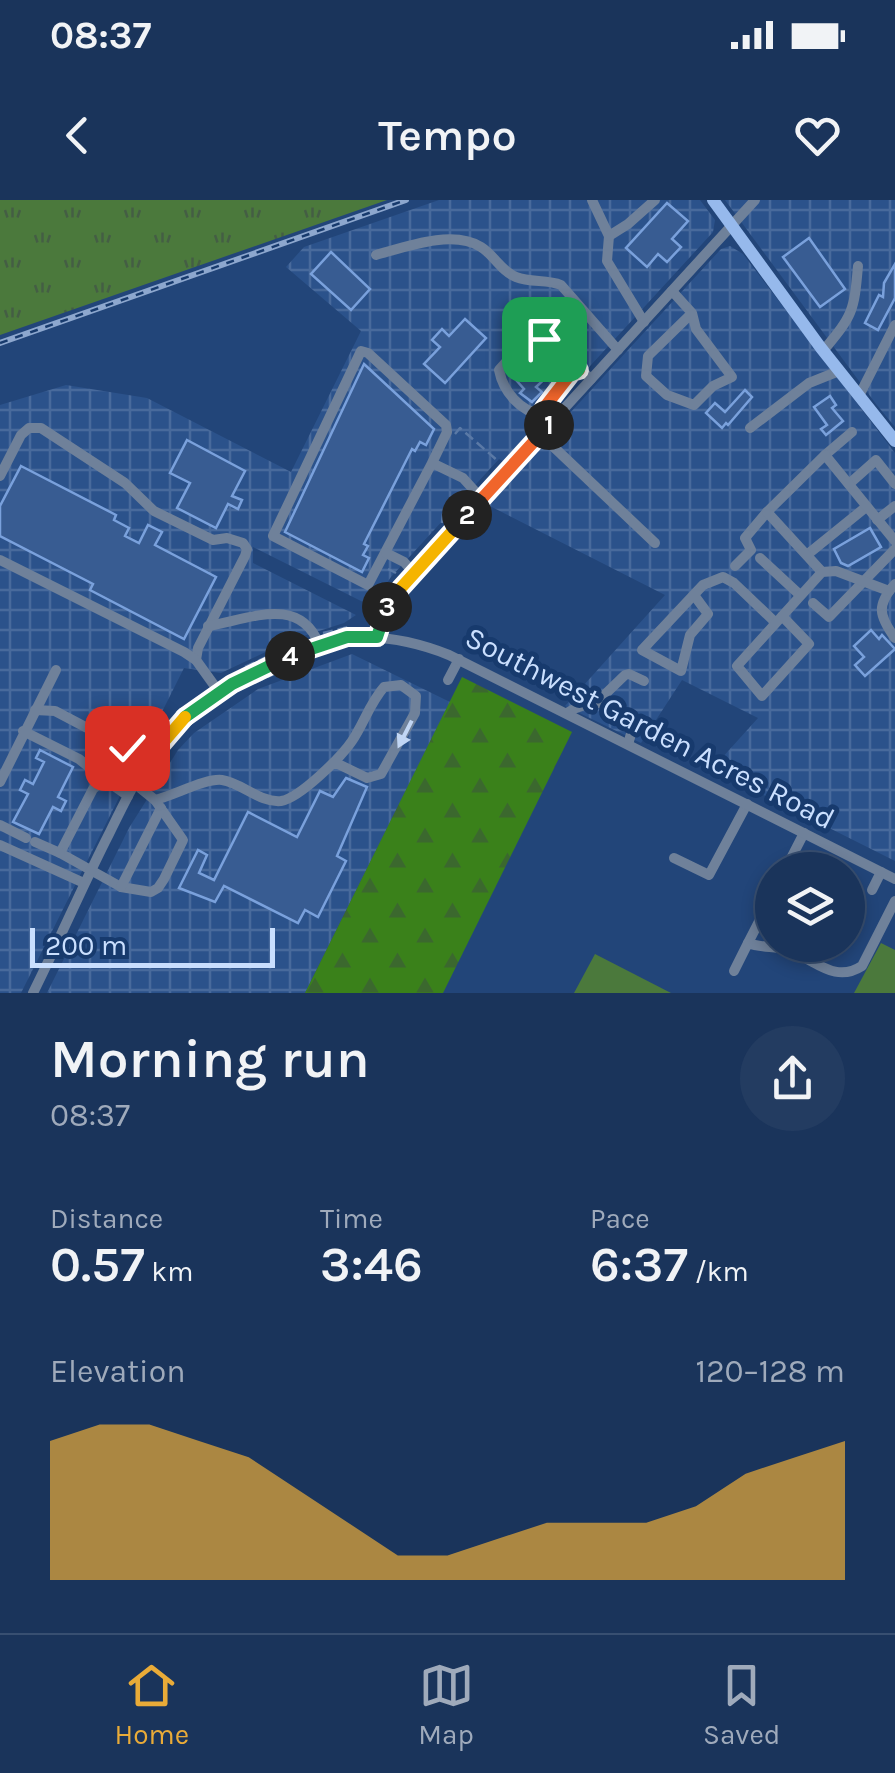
<!DOCTYPE html>
<meta charset="utf-8">
<style>
body{margin:0;font-family:Karla,sans-serif;background:#233c61;color:#f1f3f6;height:100vh;display:flex;flex-direction:column;font-size:38px;white-space:nowrap}
*{box-sizing:border-box;margin:0}
p{font-size:32px;color:#9faabb}
.icon{flex:none;width:55px;height:55px;fill:none;stroke:currentColor;stroke-width:2;stroke-linecap:round;stroke-linejoin:round}
.map{position:relative;height:793px;overflow:hidden}
.details{display:flex;flex-direction:column;background:#1a345b;flex:1}
.details>*{flex:none}
.controls{position:absolute;left:755px;top:652px;display:grid;gap:20px}
.controls a{display:grid;place-items:center;width:110px;height:110px;border-radius:50%;background:#1a345b;box-shadow:0 5px 15px #0003,0 0 0 2px #384f71;font-size:50px}
.scale{position:absolute;left:30px;bottom:25px;width:245px;box-sizing:border-box;padding-left:10px;border:5px solid #cadffe;border-top:0;font-size:28px;line-height:35px;white-space:nowrap;color:#cadffe;-webkit-text-stroke:8px #173a6d;paint-order:stroke}
.pin{position:absolute;display:grid;place-items:center;width:85px;height:85px;color:#fff;margin:-42px;border-radius:20px;box-shadow:0 5px 15px #0006}
.km{position:absolute;width:50px;height:50px;margin:-25px;border-radius:50%;background:#222;color:#fff;font-size:28px;line-height:50px;text-align:center}
.round{display:grid;place-items:center;flex:none;width:105px;height:105px;border-radius:52px;background:#233c61}
.summary{display:flex;align-items:center;justify-content:space-between;height:170px;padding:0 50px}
h1{font-size:55px;font-weight:600;line-height:75px}
.stats{display:grid;grid-template-columns:repeat(3,1fr);gap:15px;height:170px;padding:10px 50px}
.stats div{display:grid;align-content:center}
.stats b{font-size:50px;font-weight:600}
.stats small{font-size:28px;font-weight:400}
.stats p{font-size:28px}
.chart{height:280px;padding:20px 50px}
.chart p{display:flex;justify-content:space-between}
.chart svg{width:100%;height:180px;margin-top:10px;fill:#e9ab38;opacity:.7}
.status{display:flex;justify-content:space-between;align-items:center;height:70px;padding:0 50px;background:#1a345b;direction:ltr}
.status svg{height:28px;fill:currentColor}
header{display:flex;justify-content:space-between;align-items:center;height:130px;padding:0 50px;background:#1a345b;font-size:45px;font-weight:600}
.tabs{display:flex;justify-content:space-around;align-items:center;height:140px;border-top:2px solid #384f71;background:#1a345b;font-size:28px;color:#9faabb}
.tabs a{display:grid;justify-items:center;gap:5px}
.tabs .selected{color:#e9ab38}
.map>svg:first-child{display:block}
.industrial{fill:url(#industrial-grid)}
.grass{fill:#4b793c}
.forest{fill:url(#forest-firs)}
.park{fill:url(#park-tufts)}
.building{fill:#385c92;stroke:#7aa1dc;stroke-width:2.5}
.lines{fill:none;stroke-linecap:round;stroke-linejoin:round}
.path{stroke:#5a79a6;stroke-width:2.5;stroke-dasharray:10 5;stroke-linecap:butt}
.minor{stroke:#6f819a;stroke-width:10}
.major{stroke:#96b9ec;stroke-width:12}
.rail-casing{stroke:#8da7ce;stroke-width:6}
.rail{stroke:#173a6d;stroke-width:2.5;stroke-dasharray:8;stroke-linecap:butt}
.oneway{fill:#c1d6f4}
.split-1-casing{stroke:#fff;stroke-width:20}
.split-2-casing{stroke:#fff;stroke-width:20}
.split-3-casing{stroke:#fff;stroke-width:20}
.split-4-casing{stroke:#fff;stroke-width:20}
.split-5-casing{stroke:#fff;stroke-width:20}
.split-6-casing{stroke:#fff;stroke-width:20}
.split-1{stroke:#f0652b;stroke-width:12}
.split-2{stroke:#f0652b;stroke-width:12}
.split-3{stroke:#f5b400;stroke-width:12}
.split-4{stroke:#22a559;stroke-width:12}
.split-5{stroke:#22a559;stroke-width:12}
.split-6{stroke:#f5b400;stroke-width:12}
.labels{text-anchor:middle;dominant-baseline:central;stroke-width:10;stroke-linejoin:round;paint-order:stroke}
.street-label{font-size:30px;fill:#cadffe;stroke:#173a6d}
</style>
<div class="status"><b>08:37</b><svg viewBox="0 0 49 12"><path d="M0 12V9h3v3zM5 12V6h3v6zM10 12V3h3v9zM15 12V0h3v12zM26 1h20v11H26zM47 4h2v5h-2z"/></svg></div>
<header><svg class="icon" aria-label="back" viewBox="0 0 24 24"><path d="M15 5l-7 7 7 7"/></svg>Tempo<svg class="icon" aria-label="heart" viewBox="0 0 24 24"><path d="M12 20l-8-8c-3-5 5-10 8-4 3-6 11-1 8 4z"/></svg></header>
<div class="map">
<svg width="895" height="793" viewBox="0 0 895 793">
<defs>
<pattern id="industrial-grid" width="8" height="8" patternUnits="userSpaceOnUse" patternTransform="scale(2.5)"><rect width="8" height="8" fill="#2b528b"/><path d="M0 4h8M4 0v8" fill="none" stroke="#486a9c"/></pattern>
<pattern id="forest-firs" width="22" height="20" patternUnits="userSpaceOnUse" patternTransform="scale(2.5)"><rect width="22" height="20" fill="#3a811a"/><path d="M5 1l3.5 6h-7zM16 11l3.5 6h-7z" fill="#3b682e"/></pattern>
<pattern id="park-tufts" width="24" height="20" patternUnits="userSpaceOnUse" patternTransform="scale(2.5)"><rect width="24" height="20" fill="#4b793c"/><path d="M3 7l-1-3M5 7V3M7 7l1-3M15 17l-1-3M17 17v-4M19 17l1-3" fill="none" stroke="#445e44"/></pattern>
</defs>
<rect width="100%" height="100%" fill="#224579"/>
<!-- industrial -->
<g class="industrial">
<polygon points="439,0 700,0 715,20 713,32 503,261 499,259 391,377 371,406 253,347 253,363 356,415 344,423 291,440 221,473 184,468 21,793 0,793 0,205 66,185 147,198 291,272 361,131 286,67 304,47"/>
<polygon points="725,0 895,0 895,227 876,204"/>
<polygon points="730,46 743,54 895,253 895,661 712,569 758,518 682,480 641,543 565,506 665,395 486,304 721,49"/>
<polygon points="352,454 450,502 305,793 47,793 129,628 178,550 194,533 258,489"/>
</g>
<!-- grass -->
<g class="grass">
<polygon points="881,743 895,750 895,793 854,793"/>
<polygon points="595,754 671,793 574,793"/>
</g>
<!-- forest -->
<polygon class="forest" points="462,477 572,532 443,793 305,793"/>
<!-- park -->
<polygon class="park" points="0,0 387,0 0,135"/>
<!-- building -->
<g class="building">
<polygon points="667,3 688,21 672,39 681,47 667,62 658,54 647,67 626,48"/>
<polygon points="809,38 845,89 820,107 783,57"/>
<polygon points="331,52 370,89 351,110 311,74"/>
<polygon points="895,64 895,98 878,130 865,123 879,95 883,97 884,83"/>
<polygon points="465,119 486,138 445,183 424,164 440,147 432,140 442,129 449,136"/>
<polygon points="523,158 537,171 545,163 553,171 536,187 542,192 532,202 520,193 524,189 509,172"/>
<polygon points="364,164 434,229 426,245 420,242 415,251 412,249 364,344 368,346 363,355 369,358 362,372 285,332"/>
<polygon points="745,190 752,197 728,225 726,223 722,228 706,213 715,203 725,212"/>
<polygon points="830,196 836,205 832,208 843,221 826,235 821,229 827,225 814,207"/>
<polygon points="187,240 245,271 232,296 242,300 238,309 228,304 216,328 177,308 190,283 170,273"/>
<polygon points="21,266 116,315 114,320 129,328 125,336 139,343 148,325 162,332 155,345 216,377 184,439 90,390 93,384 0,336 0,306"/>
<polygon points="870,328 881,347 848,366 841,363 834,349"/>
<polygon points="871,430 879,439 882,435 895,449 865,476 855,465 864,457 854,446"/>
<polygon points="40,550 73,567 58,597 66,601 61,611 53,607 39,634 13,622 28,594 20,590 25,580 33,584 44,562 36,558"/>
<polygon points="346,578 367,587 337,656 346,661 318,717 305,710 298,723 224,686 215,702 179,688 198,650 207,655 199,673 214,680 248,612 297,637 320,591 333,597"/>
</g>
<g class="lines">
<!-- path -->
<g class="path">
<polyline points="455,234 460,228 498,261"/>
<polyline points="442,323 443,314 451,302 456,307"/>
<polyline points="388,369 396,373"/>
<polyline points="323,433 348,427 359,431"/>
<polyline points="245,467 306,438"/>
<polyline points="254,483 297,464"/>
</g>
<!-- minor -->
<g class="minor">
<polyline points="592,0 609,36 607,61 644,122"/>
<polyline points="609,36 628,24 655,0"/>
<path d="M376 55C405 47 453 29 481 47 494 55 501 71 516 77 531 83 547 79 561 85L618 150"/>
<polyline points="672,91 692,113 696,129 732,177 713,186 694,205 667,195 646,176 648,156 692,113"/>
<path d="M823 151C853 115 854 112 858 66"/>
<polyline points="859,196 895,125"/>
<path d="M543 215C547 198 563 175 579 170"/>
<path d="M550 224 543 215C520 212 503 191 499 170 518 148 536 127 564 150 575 159 580 171 591 179"/>
<polyline points="750,228 809,183 839,171"/>
<polyline points="541,235 655,343"/>
<polyline points="825,255 852,232"/>
<polyline points="432,263 368,385 273,336 361,151 368,153 446,225 447,232 432,263 463,278 482,299"/>
<polyline points="0,276 21,235 29,228 41,228 125,283 154,311 213,340 227,338 243,343 247,349 245,356 198,448 196,460"/>
<polyline points="849,284 876,260 895,284"/>
<polyline points="877,320 895,306"/>
<polyline points="386,353 404,362 414,373"/>
<polyline points="808,354 866,307"/>
<polyline points="760,358 800,395"/>
<polyline points="0,360 184,452 196,460 219,492"/>
<polyline points="735,366 751,350 745,338 767,312"/>
<polyline points="822,372 767,312 825,255 895,341"/>
<path d="M895 384C876 405 879 416 895 438"/>
<polyline points="694,395 708,414 690,435 681,471 642,450 703,385 723,377 734,383 775,422"/>
<polyline points="813,403 829,417 895,349"/>
<polyline points="782,416 809,444 762,496 737,466 822,372 836,371 889,391"/>
<path d="M208 426C250 419 299 395 319 444"/>
<polyline points="377,437 381,419 399,389 755,0"/>
<polyline points="448,480 459,459"/>
<polyline points="597,502 625,475 629,474 644,481"/>
<polyline points="35,510 55,511 148,560"/>
<path d="M567 513C584 502 620 495 631 521 634 528 630 537 628 544"/>
<polyline points="23,531 79,559 104,579 138,513"/>
<polyline points="0,582 56,470"/>
<polyline points="128,596 104,579 93,589 60,653 121,687 151,692 158,688 164,679 183,640 155,600 134,583"/>
<path d="M155 600C175 595 206 578 222 580 242 583 260 603 281 601 300 598 341 557 352 541 364 523 370 503 384 487L401 485 416 496 415 513 381 574 367 578 334 562"/>
<polyline points="0,625 26,638"/>
<polyline points="35,642 60,653"/>
<polyline points="0,645 84,683"/>
<polyline points="674,658 709,675 747,604"/>
<polyline points="785,670 804,633"/>
<polyline points="121,687 161,608"/>
<polyline points="872,690 881,672"/>
<path d="M772 696 748 743C761 748 775 746 788 750 815 759 834 784 862 766L895 701"/>
<polyline points="734,771 748,743"/>
<path d="M33 793C59 741 82 687 109 634 129 593 148 552 182 519 209 494 241 479 273 464 337 433 383 429 449 455L895 679"/>
</g>
<!-- major -->
<polyline class="major" points="713,0 821,148 895,241"/>
<!-- rail casing -->
<g class="rail-casing">
<polyline id="rail" points="0,143 406,0"/>
</g>
<!-- rail -->
<use href="#rail" class="rail"/>
</g>
<!-- one-way arrows -->
<defs><path id="oneway-solid" d="M-6-.8H1V-3.2L6.5 0L1 3.2V.8H-6Z" transform="scale(2.5)"/></defs>
<use class="oneway" href="#oneway-solid" transform="translate(405 534) rotate(117)"/>
<g class="lines">
<!-- split-1 casing -->
<g class="split-1-casing">
<polyline id="split-1" points="544,139 563,149 579,170 572,172 544,208 542,214 549,225"/>
</g>
<!-- split-2 casing -->
<g class="split-2-casing">
<polyline id="split-2" points="467,315 549,225"/>
</g>
<!-- split-3 casing -->
<g class="split-3-casing">
<polyline id="split-3" points="387,407 400,389 467,315"/>
</g>
<!-- split-4 casing -->
<g class="split-4-casing">
<polyline id="split-4" points="290,456 347,437 377,437 387,407"/>
</g>
<!-- split-5 casing -->
<g class="split-5-casing">
<polyline id="split-5" points="185,517 232,484 290,456"/>
</g>
<!-- split-6 casing -->
<g class="split-6-casing">
<polyline id="split-6" points="127,548 148,560 185,517"/>
</g>
<!-- split-1 -->
<use href="#split-1" class="split-1"/>
<!-- split-2 -->
<use href="#split-2" class="split-2"/>
<!-- split-3 -->
<use href="#split-3" class="split-3"/>
<!-- split-4 -->
<use href="#split-4" class="split-4"/>
<!-- split-5 -->
<use href="#split-5" class="split-5"/>
<!-- split-6 -->
<use href="#split-6" class="split-6"/>
</g>
<g class="labels">
<!-- street labels -->
<g class="street-label">
<text transform="translate(650 528) rotate(27)">Southwest Garden Acres Road</text>
</g>
</g>
</svg>
<div class="controls">
<a><svg class="icon" aria-label="layers" viewBox="0 0 24 24"><path d="M12 4l9 5-9 5-9-5zM3 14l9 5 9-5"/></svg></a>
</div>
<div class="scale">200 m</div>
<div class="pin" style="left:544px;top:139px;background:#1e9e55"><svg class="icon" aria-label="arrive" viewBox="0 0 24 24"><path d="M6 21V4h12l-3 4 3 4H6"/></svg></div>
<div class="pin" style="left:127px;top:548px;background:#d93025"><svg class="icon" aria-label="check" viewBox="0 0 24 24"><path d="M5 12l5 5 9-10"/></svg></div>
<b class="km" style="left:549px;top:225px">1</b>
<b class="km" style="left:467px;top:315px">2</b>
<b class="km" style="left:387px;top:407px">3</b>
<b class="km" style="left:290px;top:456px">4</b>
</div>
<section class="details">
<div class="summary"><div><h1>Morning run</h1><p>08:37</p></div><a class="round"><svg class="icon" aria-label="share" viewBox="0 0 24 24"><path d="M12 15V3M7 8l5-5 5 5M5 13v7h14v-7"/></svg></a></div>
<div class="stats">
<div><p>Distance</p><b>0.57<small> km</small></b></div>
<div><p>Time</p><b>3:46</b></div>
<div><p>Pace</p><b>6:37<small> /km</small></b></div>
</div>
<div class="chart"><p><span>Elevation</span>120–128 m</p>
<svg viewBox="0 0 160 44" preserveAspectRatio="none"><path d="M0 44V10L10 6L20 6L30 10L40 14L50 22L60 30L70 38L80 38L90 34L100 30L110 30L120 30L130 26L140 18L150 14L160 10V44z"/></svg>
</div>
</section>
<nav class="tabs">
<a class="selected"><svg class="icon" aria-label="home" viewBox="0 0 24 24"><path d="M3 11l9-7 9 7M6 9v11h12V9"/></svg>Home</a>
<a><svg class="icon" aria-label="map" viewBox="0 0 24 24"><path d="M3 6l6-2 6 2 6-2v14l-6 2-6-2-6 2zM9 4v14M15 6v14"/></svg>Map</a>
<a><svg class="icon" aria-label="saved" viewBox="0 0 24 24"><path d="M7 4h10v16l-5-4-5 4z"/></svg>Saved</a>
</nav>
